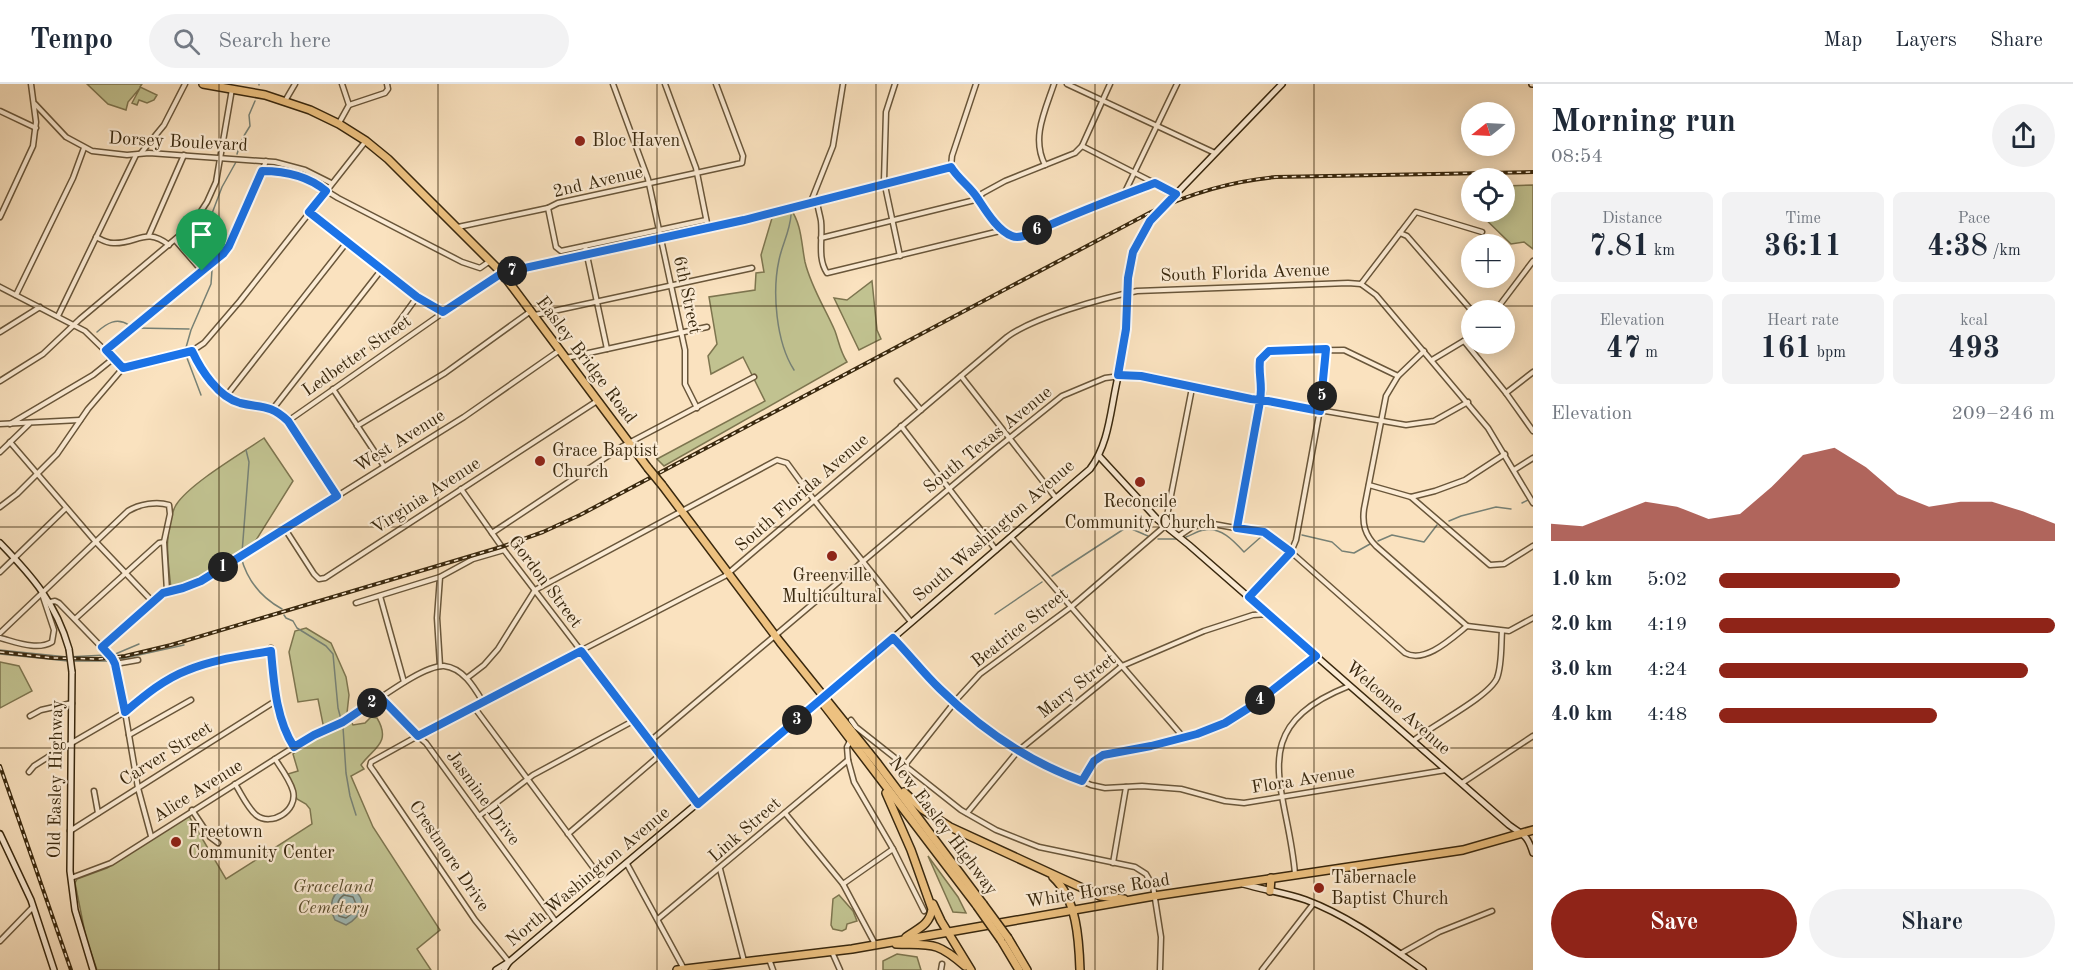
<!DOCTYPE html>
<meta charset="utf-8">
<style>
body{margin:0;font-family:"Old Standard TT",serif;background:#f2f2f3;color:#1f2937;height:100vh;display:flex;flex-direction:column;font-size:22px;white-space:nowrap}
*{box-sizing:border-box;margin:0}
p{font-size:20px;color:#747a83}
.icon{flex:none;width:33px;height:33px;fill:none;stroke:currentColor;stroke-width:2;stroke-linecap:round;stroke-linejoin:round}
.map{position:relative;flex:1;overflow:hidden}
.sheet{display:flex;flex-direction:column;background:#fff;width:540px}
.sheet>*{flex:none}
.needle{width:39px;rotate:252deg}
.fabs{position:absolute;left:1461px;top:18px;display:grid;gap:12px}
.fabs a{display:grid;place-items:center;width:54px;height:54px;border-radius:50%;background:#fff;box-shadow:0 3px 15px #0003;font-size:30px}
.pin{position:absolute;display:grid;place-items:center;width:51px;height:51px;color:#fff;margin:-62px -26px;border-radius:50% 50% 50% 0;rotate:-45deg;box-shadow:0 0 6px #0007}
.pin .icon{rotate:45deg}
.km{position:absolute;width:30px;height:30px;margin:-15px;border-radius:50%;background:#222;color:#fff;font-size:16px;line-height:30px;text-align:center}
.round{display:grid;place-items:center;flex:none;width:63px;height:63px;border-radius:32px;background:#f2f2f3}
.summary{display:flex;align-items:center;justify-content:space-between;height:102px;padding:0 18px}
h1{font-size:33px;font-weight:800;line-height:45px}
.stats{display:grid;grid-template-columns:repeat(3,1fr);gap:9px;height:102px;padding:6px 18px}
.stats div{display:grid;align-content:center;border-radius:9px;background:#f2f2f3;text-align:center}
.stats b{font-size:30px;font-weight:800}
.stats small{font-size:16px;font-weight:400}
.stats p{font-size:16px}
.chart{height:168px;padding:12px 18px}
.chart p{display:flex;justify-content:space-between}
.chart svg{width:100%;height:108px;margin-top:6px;fill:#8f2418;opacity:.7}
.cta{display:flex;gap:12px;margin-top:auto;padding:12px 18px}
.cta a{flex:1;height:69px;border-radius:36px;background:#8f2418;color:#fff;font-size:24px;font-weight:800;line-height:69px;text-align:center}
.cta a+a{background:#f2f2f3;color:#1f2937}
ul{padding:0 18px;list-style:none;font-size:20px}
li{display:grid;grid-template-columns:96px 72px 1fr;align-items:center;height:45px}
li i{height:15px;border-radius:8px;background:#8f2418}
header{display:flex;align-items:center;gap:36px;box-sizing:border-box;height:84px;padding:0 30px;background:#fff;border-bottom:2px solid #e0e1e3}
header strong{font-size:28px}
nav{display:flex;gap:33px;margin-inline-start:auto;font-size:21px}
.search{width:420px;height:54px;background:#f2f2f3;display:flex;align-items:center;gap:15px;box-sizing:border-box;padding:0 21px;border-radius:33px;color:#747a83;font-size:22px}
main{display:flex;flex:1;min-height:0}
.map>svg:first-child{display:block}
.green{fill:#c1c290;stroke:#7d754f;stroke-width:1.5}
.water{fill:#a0bcba;stroke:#778175;stroke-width:1.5}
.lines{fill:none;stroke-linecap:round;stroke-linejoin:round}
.shore{stroke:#6c7264;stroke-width:1.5}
.stream{stroke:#778175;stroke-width:1.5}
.street-casing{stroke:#69563a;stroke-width:7}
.secondary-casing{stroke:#39280e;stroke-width:8}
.highway-casing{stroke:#39280e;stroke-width:10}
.street{stroke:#fcecd5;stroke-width:4}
.secondary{stroke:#fcecd5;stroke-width:5}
.highway{stroke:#edc180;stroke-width:7}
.rail-casing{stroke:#39280e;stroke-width:4}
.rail{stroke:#fcecd5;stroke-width:1.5;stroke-dasharray:4.5;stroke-linecap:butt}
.secondary-bridge-casing{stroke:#39280e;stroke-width:8;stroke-linecap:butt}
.highway-bridge-casing{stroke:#39280e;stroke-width:10;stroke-linecap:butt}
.secondary-bridge{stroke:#fcecd5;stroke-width:5}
.highway-bridge{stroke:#edc180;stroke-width:7}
.route-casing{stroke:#fff;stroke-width:12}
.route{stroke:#1a73e8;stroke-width:8}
.grid{fill:none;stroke:#39280e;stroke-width:1.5;stroke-opacity:0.55}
.poi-dot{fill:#8f2418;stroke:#fcecd5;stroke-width:2}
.labels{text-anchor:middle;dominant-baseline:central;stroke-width:4.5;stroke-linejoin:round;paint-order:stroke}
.poi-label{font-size:18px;fill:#39280e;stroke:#fcecd5;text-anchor:start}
.street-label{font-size:18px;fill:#39280e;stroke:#fcecd5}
.park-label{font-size:18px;font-style:italic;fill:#5b4e2e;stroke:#fcecd5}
</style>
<header>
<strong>Tempo</strong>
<div class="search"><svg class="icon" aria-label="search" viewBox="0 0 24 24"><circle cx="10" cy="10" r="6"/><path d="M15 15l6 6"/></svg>Search here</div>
<nav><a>Map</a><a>Layers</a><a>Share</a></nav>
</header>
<main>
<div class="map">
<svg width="1533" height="886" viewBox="0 0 1533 886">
<rect width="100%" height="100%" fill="#fae2bf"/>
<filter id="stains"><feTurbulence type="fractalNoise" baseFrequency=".00333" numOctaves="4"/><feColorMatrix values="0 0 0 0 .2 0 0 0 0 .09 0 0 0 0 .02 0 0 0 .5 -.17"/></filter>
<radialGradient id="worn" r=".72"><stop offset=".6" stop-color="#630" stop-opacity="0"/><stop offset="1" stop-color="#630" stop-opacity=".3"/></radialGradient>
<!-- green -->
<g class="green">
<polygon points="87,0 142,0 140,3 157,11 154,16 147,19 139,16 137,21 132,19 140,4 128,18 126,26 108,20"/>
<polygon points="1533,101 1533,165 1524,158 1511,160 1478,128 1504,128 1505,102"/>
<path d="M790 124C802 141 801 158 805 178 811 203 825 224 835 247 839 258 840 267 847 278L664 382 657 375 765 317 743 273 711 290 708 272 717 260 709 213 755 206 756 189 764 188 761 171 772 134Z"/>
<polygon points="872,197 877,246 881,255 859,266 834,214 847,216"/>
<path d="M264 354 293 397 253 461 202 495 180 504H171C168 479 163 444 176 421 189 400 242 369 264 354Z"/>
<path d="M306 544 331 559 346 593 349 611 347 629 353 641 365 639 371 633 377 634C392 659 373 664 361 681L364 685 351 692 373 743 440 846 417 865 431 886H97L86 854 75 799 77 795 107 784 189 732 226 795 312 740 310 725 306 720 297 715 288 690 298 687 293 670 310 657 325 650 318 615 298 618 289 568 295 547Z"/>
<polygon points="0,578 19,582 32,607 0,624"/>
<polygon points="928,772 958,813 966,829 953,828"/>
<polygon points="839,811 853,827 857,837 847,840 846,845 842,847 833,845 831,841 833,815"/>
<polygon points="897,870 917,873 921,886 883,886 883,877"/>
</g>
<!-- water -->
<path class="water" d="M348 804C370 811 363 833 346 841L335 836C328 822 331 806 348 804Z"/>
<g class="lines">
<!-- shore -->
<path class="shore" d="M344 811 353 813 356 820 354 828 346 834 339 832C337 823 336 816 344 811Z"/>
<!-- stream -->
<g class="stream">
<polyline points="259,1 259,0"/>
<polyline points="237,70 242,55 250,42 249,31 255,17"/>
<path d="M791 131C790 147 782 161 779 176 772 208 776 258 794 286"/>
<polyline points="193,146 208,137"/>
<polyline points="136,244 189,245"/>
<path d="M97 248C107 239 117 233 129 241"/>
<polyline points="185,267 191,246 211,200 212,186 209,179 211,165 208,155 208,140 222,103 236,78"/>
<polyline points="187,274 201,311"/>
<polyline points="1522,419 1528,416"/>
<polyline points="1449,437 1461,432 1496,423 1511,425"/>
<polyline points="1302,451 1332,458 1342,467 1354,469 1370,460"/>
<path d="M1186 453C1192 451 1197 447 1204 446 1221 443 1233 456 1244 468L1262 452"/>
<polyline points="1158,455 1176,455"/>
<polyline points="1378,457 1392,451 1424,458 1437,441"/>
<polyline points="242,469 249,378 246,366"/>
<path d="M241 473C247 496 262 514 282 525"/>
<polyline points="1052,492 1127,443 1148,452"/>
<polyline points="995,530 1042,498"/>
<polyline points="284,531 286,534 293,537 297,544 326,562 333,570 338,624 343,643 346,689 350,712 356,731"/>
<polyline points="0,566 67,573 106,571"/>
<polyline points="0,570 68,577"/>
<polyline points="113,571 139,560"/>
<polyline points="116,576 184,561"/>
<polyline points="73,577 111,577"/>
</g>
<!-- street casing -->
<g class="street-casing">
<g id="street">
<polyline points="613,0 648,95 685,266 685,300 697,324"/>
<polyline points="665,0 696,84 708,144"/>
<polyline points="895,0 886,28 884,97 900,172"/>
<polyline points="1067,0 1215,69"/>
<polyline points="285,17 295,0"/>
<polyline points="35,20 66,53 92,67 127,71 149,69 275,78 305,86 331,99"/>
<polyline points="349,21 385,9 388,5 387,0"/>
<polyline points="0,27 36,44"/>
<polyline points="339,39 349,21 342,0"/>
<polyline points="1082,62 1176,110"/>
<polyline points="141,69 164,41 185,0"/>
<polyline points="266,77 262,87 291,90 312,98 338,114 462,178 480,184 490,177"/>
<path d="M1045 81C1031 54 1045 27 1054 0"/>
<path d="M951 83C958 95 971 103 978 115 985 126 999 147 1012 152 1021 156 1035 147 1043 144 1080 127 1118 113 1156 99"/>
<polyline points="951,83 952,72 976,0"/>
<polyline points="1124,110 1177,0"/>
<path d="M817 118C818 125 820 131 821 137 823 155 817 174 827 189L1004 146"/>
<polyline points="810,120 833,62 843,0"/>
<polyline points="548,124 556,163 561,167 706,136"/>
<polyline points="309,128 417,213 443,227"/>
<polyline points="0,133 33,62 36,38 31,0"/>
<polyline points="458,143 548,124 558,119 742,79 743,72 716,0"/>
<polyline points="1400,149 1407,152 1472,227"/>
<polyline points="149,151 184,71"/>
<path d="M96 153C102 156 108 160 115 159 138 159 146 143 169 161"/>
<polyline points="821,154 975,116 983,109 1005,97 1075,69 1082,62 1110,0"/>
<polyline points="175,156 202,187"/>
<polyline points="585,162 607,265"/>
<polyline points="1361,200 1416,128 1482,148"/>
<polyline points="0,203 85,247 123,284"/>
<polyline points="16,211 73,94 84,64"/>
<polyline points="1496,226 1533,177"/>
<polyline points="535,231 752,184"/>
<polyline points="58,232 136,71"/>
<polyline points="0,248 40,223"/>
<polyline points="1464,257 1506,309 1533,347"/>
<polyline points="373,263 393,246 417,213"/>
<polyline points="106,266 128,246 223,170 229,162 262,87"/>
<path d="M192 267C201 286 218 313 240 319 261 324 269 320 288 337L337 412"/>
<path d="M1424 267 1398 292 1386 312 1364 425C1362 440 1365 451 1376 462L1467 542"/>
<polyline points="566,274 707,243"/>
<polyline points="1432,276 1472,252"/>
<polyline points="123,284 185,270 192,267 204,259 240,217 365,58"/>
<polyline points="961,292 1056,414"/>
<polyline points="0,297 43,270 80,235 192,141 207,118 216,98 232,5"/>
<polyline points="897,297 921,326"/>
<polyline points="333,305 384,382"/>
<polyline points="1506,309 1533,288"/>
<polyline points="227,311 347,158"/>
<polyline points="272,326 382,185"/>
<polyline points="288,337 497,191 744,136 951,83"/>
<polyline points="0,340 80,336"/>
<polyline points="10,340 93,291 114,274"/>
<polyline points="357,342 445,289 531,227"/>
<polyline points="901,342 996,466"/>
<polyline points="10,358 95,457 152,517"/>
<polyline points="0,368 29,340"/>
<polyline points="1514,386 1533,374"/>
<polyline points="1369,401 1411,413 1435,407 1465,396 1505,370"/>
<polyline points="461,405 504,466 698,720"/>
<polyline points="1411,413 1490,481 1504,480 1533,462"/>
<polyline points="0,423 17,410 57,370 88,325 123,284"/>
<polyline points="1237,444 1263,309 1259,281 1264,270 1272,267 1344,266 1398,292"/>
<polyline points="285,445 314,490 319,495 325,494 597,317"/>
<polyline points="492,449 623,362 754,293"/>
<path d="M1179 452 1192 443 1208 439 1268 450 1291 468 1405 569C1425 580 1452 554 1467 542L1509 547 1533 534"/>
<polyline points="1011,453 1184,654"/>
<polyline points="164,458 167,507"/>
<polyline points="0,488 66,424"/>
<polyline points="380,512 404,598"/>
<polyline points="1249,513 1291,468 1296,456 1321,320 1326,265"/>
<polyline points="50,518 55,517 59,519 113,575 120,598 138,704 151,752"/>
<polyline points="356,519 440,493"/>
<path d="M0 549 128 427C139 420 157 417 169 421L170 430 164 458 159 459 75 535"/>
<path d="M0 554C16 558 37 567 52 558L54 546 43 513"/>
<polyline points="893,554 938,604 958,622 1018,667 1054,685 1091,701 1105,704 1142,702 1181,705 1225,717 1244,719 1446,686"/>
<polyline points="102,563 163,509 184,504 201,497 464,333 560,266"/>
<path d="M271 564C274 597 275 635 294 663"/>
<polyline points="115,580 138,576"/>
<polyline points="440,582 437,534 440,493 473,475 504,466"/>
<polyline points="467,594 484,581 498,565 535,506 777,376 787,379 814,416 911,538"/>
<polyline points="380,613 414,649 426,659 556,838"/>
<polyline points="474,623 604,798"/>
<polyline points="30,632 41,626 72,619"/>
<polyline points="851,636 856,643 961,726 996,746 1039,763 1135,783 1146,790 1153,802 1161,853 1160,886"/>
<polyline points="129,651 191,616"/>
<polyline points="850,657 847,663 848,676 854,698 893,765 924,827"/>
<path d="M1413 657C1431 642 1489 613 1497 594 1502 581 1501 561 1502 547"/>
<polyline points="649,658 996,365 1062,312 1105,294 1128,291 1192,304 1406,341 1434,337 1468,318"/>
<polyline points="905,681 958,614 980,590 1071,523 1165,442 1192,304"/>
<polyline points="29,688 34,682 56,668 125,628 158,602 186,587 207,579 271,567"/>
<polyline points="1082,697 1094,677 1103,671 1151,662 1197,650 1225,639 1255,620 1316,572"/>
<polyline points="1462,699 1533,652"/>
<path d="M235 700C241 709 247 723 256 731 271 743 298 727 293 707 290 696 281 684 275 675"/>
<polyline points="94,707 98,729"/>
<polyline points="192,726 210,753 218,759"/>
<polyline points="785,729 843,800 875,860"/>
<polyline points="967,729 1018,667 1122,582 1204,547 1253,531 1268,530"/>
<polyline points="479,732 533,691 633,637"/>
<polyline points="70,747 277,616"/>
<polyline points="568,750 660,671"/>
<polyline points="1113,779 1126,703"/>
<polyline points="627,780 684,885"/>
<polyline points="720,785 744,877"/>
<path d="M1295 790C1288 703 1241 645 1349 602"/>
<path d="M71 794 111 779 294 663C310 653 327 647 343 638 366 626 420 581 444 582 463 584 474 603 483 618"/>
<polyline points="843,800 893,765"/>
<polyline points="658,835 848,676"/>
<polyline points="0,857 33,823"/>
<polyline points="832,868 840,886"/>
<polyline points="1400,870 1439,848 1492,827"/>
<polyline points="769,875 773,886"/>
<path d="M509 878 475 836 375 689 370 682 371 678 443 638 725 492 1007 253C1034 233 1103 214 1137 207L1348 199 1361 200 1376 211 1488 344 1533 419"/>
<polyline points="941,886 942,880"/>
<polyline points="1262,886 1314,819"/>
</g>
</g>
<!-- secondary casing -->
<g class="secondary-casing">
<g id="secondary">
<polyline points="1532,0 1533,0"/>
<path d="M1099 372 1158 436 1189 461 1509 741C1524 752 1527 750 1533 769"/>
<path d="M0 459C32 492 56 519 69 565"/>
<polyline points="72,588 70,787 75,826 93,886"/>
<polyline points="0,750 31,816 54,886"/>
<path d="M1243 800C1264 806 1286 809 1306 816 1349 832 1386 860 1423 886"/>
<polyline points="496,886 509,878"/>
<path d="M504 886 509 878 556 838 843 597 1090 385C1108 361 1110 331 1116 302 1120 283 1124 263 1126 243 1130 202 1124 172 1150 137L1282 0"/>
</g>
</g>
<!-- highway casing -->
<g class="highway-casing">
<g id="highway">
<polyline points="203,0 265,11 310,26 339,40 366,57 388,75 502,189 648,384"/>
<polyline points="662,401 780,558 878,680 983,820"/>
<polyline points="823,614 824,621 831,630 977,822"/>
<polyline points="904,708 922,725 950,743 1091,808 1100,812 1124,815"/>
<path d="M886 709 911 766 932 825C930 841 917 845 906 853"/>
<path d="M1053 793C1077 815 1079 856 1080 886"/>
<polyline points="1270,807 1271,794"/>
<polyline points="933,820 941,837 971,886"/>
<polyline points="1008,854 1027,886"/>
<polyline points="1001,856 1019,886"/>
<path d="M896 860C932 861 936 857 965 882"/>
<polyline points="677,886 852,865 1154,812 1463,766 1533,746"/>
</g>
</g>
<!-- street -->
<use href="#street" class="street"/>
<!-- secondary -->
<use href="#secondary" class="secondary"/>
<!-- highway -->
<use href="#highway" class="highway"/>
<!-- rail casing -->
<g class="rail-casing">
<g id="rail">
<path d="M0 568 53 574 99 575 125 572 171 561 501 463 543 448 580 431 1151 128C1191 109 1232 97 1276 93L1533 88"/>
<polyline points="0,682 71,886"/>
</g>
</g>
<!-- rail -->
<use href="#rail" class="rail"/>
<!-- secondary-bridge casing -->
<g class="secondary-bridge-casing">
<polyline id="secondary-bridge" points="69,565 72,588"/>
</g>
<!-- highway-bridge casing -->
<g class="highway-bridge-casing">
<g id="highway-bridge">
<polyline points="648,384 662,401"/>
<polyline points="983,820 1008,854"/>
<polyline points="977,822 1001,856"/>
</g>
</g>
<!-- secondary-bridge -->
<use href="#secondary-bridge" class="secondary-bridge"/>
<!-- highway-bridge -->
<use href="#highway-bridge" class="highway-bridge"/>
</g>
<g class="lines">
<!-- route casing -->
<g class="route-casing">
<path id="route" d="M202 187 106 266 123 284 192 267C201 286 218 313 240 319 261 324 270 320 288 337L337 412 201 497 183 504 163 509 102 563 112 574 115 580 125 628C144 612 164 595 188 586 214 575 243 572 271 567 274 600 276 635 294 663L314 651 343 638 380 613 418 652 581 567 698 720 893 554C909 570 923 589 940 605 980 644 1029 678 1082 697L1094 677 1103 671 1151 662 1197 650 1225 639 1255 620 1316 572 1249 513 1291 468 1264 448 1237 444 1259 323C1264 302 1258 293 1260 276L1269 267 1326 265 1320 327 1268 317 1251 315 1141 292 1118 291 1126 245 1128 194 1133 168 1150 137 1176 110 1155 99C1118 113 1080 127 1043 144 1035 147 1021 156 1012 152 998 147 986 127 978 115 971 103 958 95 951 83L744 136 502 189 443 228 417 213 309 128 326 107C308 92 285 87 262 87L229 162 223 170 202 187"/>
</g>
<!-- route -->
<use href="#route" class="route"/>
</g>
<!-- grid -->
<path class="grid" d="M219 0V886M438 0V886M657 0V886M876 0V886M1095 0V886M1314 0V886M0 222H1533M0 443H1533M0 664H1533"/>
<!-- markers -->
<g class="poi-dot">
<circle cx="580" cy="57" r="6"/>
<circle cx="540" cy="377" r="6"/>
<circle cx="1140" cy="398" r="6"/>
<circle cx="832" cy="472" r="6"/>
<circle cx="176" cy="758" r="6"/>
<circle cx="1319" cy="804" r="6"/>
</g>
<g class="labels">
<!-- poi labels -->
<g class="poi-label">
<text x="592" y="57">Bloc Haven</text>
<text x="552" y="367">Grace Baptist<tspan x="552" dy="21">Church</tspan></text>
<text x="1140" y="418" text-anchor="middle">Reconcile<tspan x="1140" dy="21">Community Church</tspan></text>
<text x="832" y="492" text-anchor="middle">Greenville<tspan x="832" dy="21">Multicultural</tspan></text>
<text x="188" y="748">Freetown<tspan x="188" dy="21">Community Center</tspan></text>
<text x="1331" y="794">Tabernacle<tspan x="1331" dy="21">Baptist Church</tspan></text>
</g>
<!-- street labels -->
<g class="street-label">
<text transform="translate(178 58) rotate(3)">Dorsey Boulevard</text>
<text transform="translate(598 98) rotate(-13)">2nd Avenue</text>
<text transform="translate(1245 189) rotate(-2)">South Florida Avenue</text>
<text transform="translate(687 211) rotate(78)">6th Street</text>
<text transform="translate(357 272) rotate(-35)">Ledbetter Street</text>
<text transform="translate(586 276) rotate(53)">Easley Bridge Road</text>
<text transform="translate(988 356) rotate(-39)">South Texas Avenue</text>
<text transform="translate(400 357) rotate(-32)">West Avenue</text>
<text transform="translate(802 409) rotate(-41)">South Florida Avenue</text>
<text transform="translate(426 412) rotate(-33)">Virginia Avenue</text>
<text transform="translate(994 447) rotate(-41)">South Washington Avenue</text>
<text transform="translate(545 498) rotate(53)">Gordon Street</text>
<text transform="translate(1020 544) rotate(-38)">Beatrice Street</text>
<text transform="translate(1077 602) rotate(-38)">Mary Street</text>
<text transform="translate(1398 624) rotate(41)">Welcome Avenue</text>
<text transform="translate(166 670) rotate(-32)">Carver Street</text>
<text transform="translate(56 695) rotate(-89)">Old Easley Highway</text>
<text transform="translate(1303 696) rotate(-9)">Flora Avenue</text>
<text transform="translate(198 707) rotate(-32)">Alice Avenue</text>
<text transform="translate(483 714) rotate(54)">Jasmine Drive</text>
<text transform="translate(943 742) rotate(53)">New Easley Highway</text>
<text transform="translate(745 746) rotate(-41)">Link Street</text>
<text transform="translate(449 772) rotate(56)">Crestmore Drive</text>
<text transform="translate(588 793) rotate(-40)">North Washington Avenue</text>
<text transform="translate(1098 807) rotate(-9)">White Horse Road</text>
</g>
<!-- park labels -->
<g class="park-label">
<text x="333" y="803">Graceland<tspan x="333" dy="21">Cemetery</tspan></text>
</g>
</g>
<rect width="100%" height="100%" filter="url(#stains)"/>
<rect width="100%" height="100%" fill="url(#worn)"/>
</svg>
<div class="fabs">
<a><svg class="needle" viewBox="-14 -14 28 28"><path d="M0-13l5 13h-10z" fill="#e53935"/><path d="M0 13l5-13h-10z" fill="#747a83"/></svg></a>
<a><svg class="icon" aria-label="locate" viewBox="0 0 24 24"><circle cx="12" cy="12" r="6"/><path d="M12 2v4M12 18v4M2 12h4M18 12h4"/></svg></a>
<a>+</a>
<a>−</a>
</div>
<div class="pin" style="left:202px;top:187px;background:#1e9e55"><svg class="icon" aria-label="arrive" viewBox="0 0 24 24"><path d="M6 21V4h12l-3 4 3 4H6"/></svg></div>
<b class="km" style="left:223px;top:483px">1</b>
<b class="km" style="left:372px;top:619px">2</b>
<b class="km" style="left:797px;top:636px">3</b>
<b class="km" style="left:1260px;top:616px">4</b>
<b class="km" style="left:1322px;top:312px">5</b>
<b class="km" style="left:1037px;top:146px">6</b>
<b class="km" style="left:512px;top:187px">7</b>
</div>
<section class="sheet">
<div class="summary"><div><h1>Morning run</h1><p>08:54</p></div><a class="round"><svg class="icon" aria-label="share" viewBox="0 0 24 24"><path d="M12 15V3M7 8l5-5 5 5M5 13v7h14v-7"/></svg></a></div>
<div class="stats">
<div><p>Distance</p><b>7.81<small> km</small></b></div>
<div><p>Time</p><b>36:11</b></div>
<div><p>Pace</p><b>4:38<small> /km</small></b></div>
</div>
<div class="stats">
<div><p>Elevation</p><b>47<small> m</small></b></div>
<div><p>Heart rate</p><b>161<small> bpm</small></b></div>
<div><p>kcal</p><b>493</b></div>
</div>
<div class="chart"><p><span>Elevation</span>209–246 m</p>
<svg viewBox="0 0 160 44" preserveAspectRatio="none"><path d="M0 44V37L10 38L20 33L30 28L40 30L50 35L60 33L70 22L80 9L90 6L100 14L110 25L120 30L130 28L140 28L150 32L160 37V44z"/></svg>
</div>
<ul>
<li><b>1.0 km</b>5:02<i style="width:54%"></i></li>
<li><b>2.0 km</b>4:19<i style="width:100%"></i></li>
<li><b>3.0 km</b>4:24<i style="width:92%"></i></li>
<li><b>4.0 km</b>4:48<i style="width:65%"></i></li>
</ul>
<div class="cta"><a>Save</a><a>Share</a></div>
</section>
</main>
